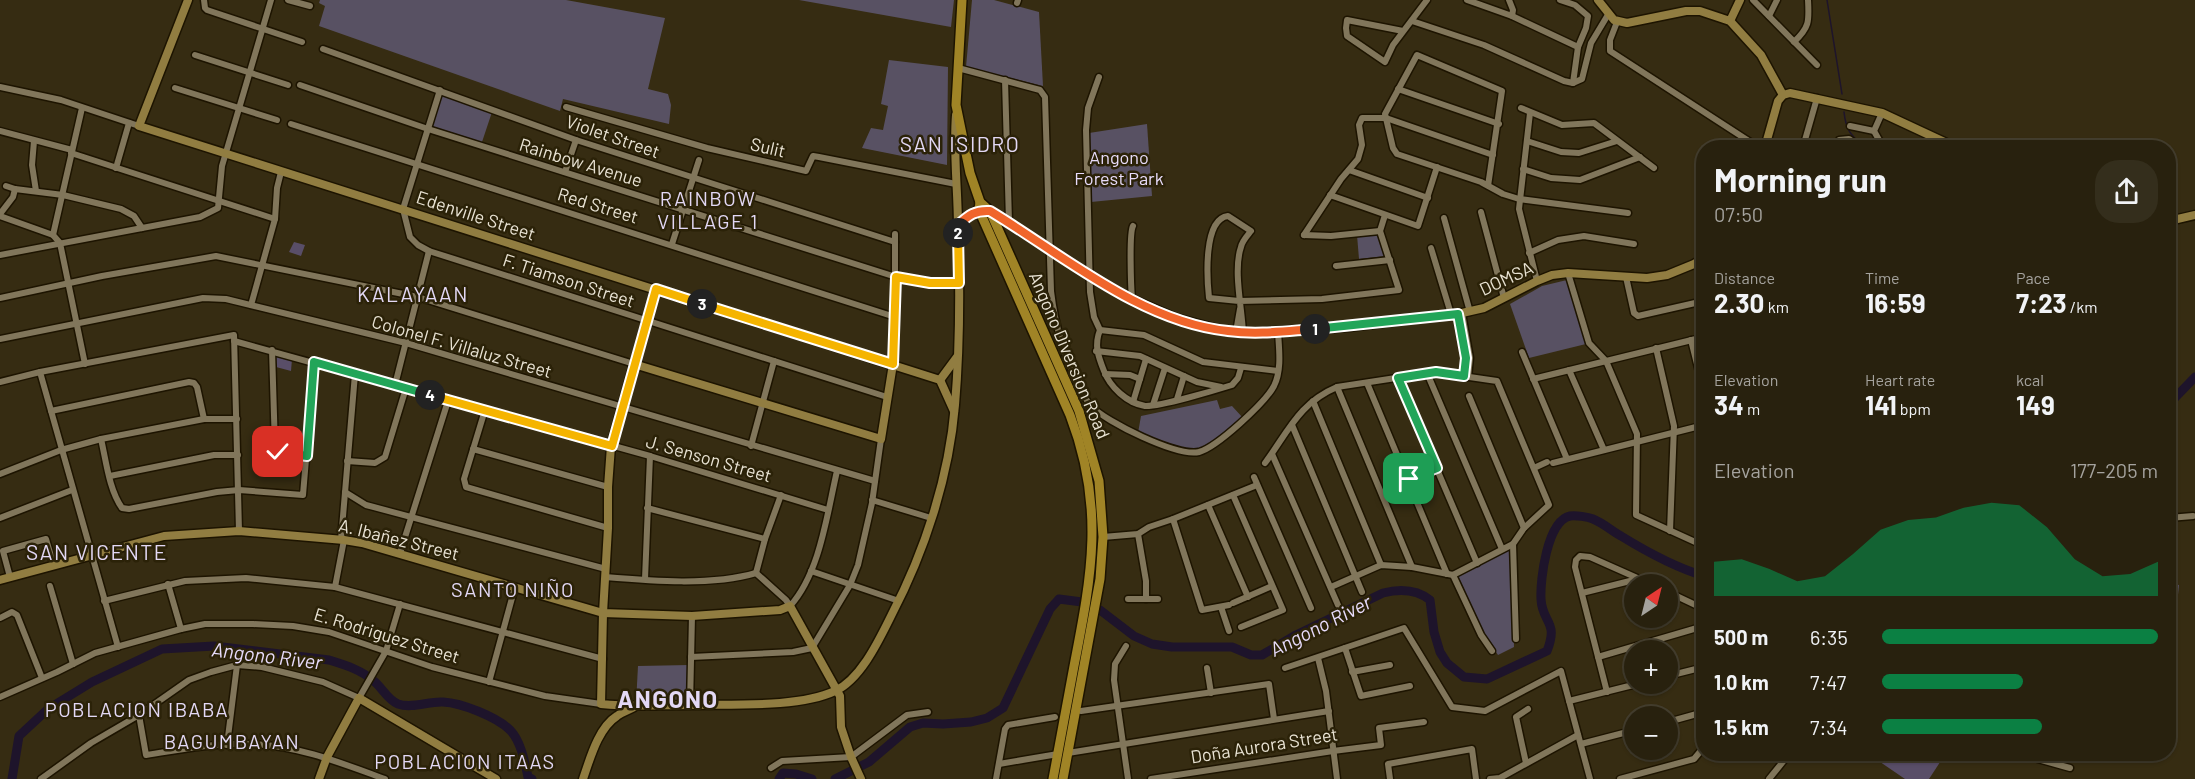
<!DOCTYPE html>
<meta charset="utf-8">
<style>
body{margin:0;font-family:Barlow,sans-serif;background:#342e1c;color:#f1f3f6;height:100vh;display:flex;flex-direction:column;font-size:22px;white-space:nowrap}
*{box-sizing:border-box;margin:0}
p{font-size:20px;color:#a5a39e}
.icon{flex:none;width:33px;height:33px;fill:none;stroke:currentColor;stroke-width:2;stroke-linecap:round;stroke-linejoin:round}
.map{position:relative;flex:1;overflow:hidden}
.details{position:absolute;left:1696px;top:140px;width:480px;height:621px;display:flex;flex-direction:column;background:#28210e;border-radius:24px;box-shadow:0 2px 4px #0004,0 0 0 2px #443e2e}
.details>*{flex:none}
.needle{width:39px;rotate:35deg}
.fabs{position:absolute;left:1624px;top:574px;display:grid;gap:12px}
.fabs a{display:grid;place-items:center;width:54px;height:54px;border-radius:50%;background:#28210e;box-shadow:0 2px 4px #0004,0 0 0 2px #443e2e;font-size:30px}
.pin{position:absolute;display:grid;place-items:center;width:51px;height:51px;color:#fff;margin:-26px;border-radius:12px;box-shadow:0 3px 9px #0006}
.km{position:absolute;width:30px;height:30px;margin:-15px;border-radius:50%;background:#222;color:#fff;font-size:16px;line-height:30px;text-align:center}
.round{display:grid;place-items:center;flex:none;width:63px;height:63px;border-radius:24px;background:#342e1c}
.overview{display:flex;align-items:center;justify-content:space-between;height:102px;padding:0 18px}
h1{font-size:33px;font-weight:700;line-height:45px}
.stats{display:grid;grid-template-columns:repeat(3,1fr);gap:9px;height:102px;padding:6px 18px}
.stats div{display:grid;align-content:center}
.stats b{font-size:26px;font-weight:700}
.stats small{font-size:16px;font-weight:400}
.stats p{font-size:16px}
.chart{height:168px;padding:12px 18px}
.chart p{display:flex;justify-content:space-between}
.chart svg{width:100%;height:108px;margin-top:6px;fill:#0b8043;opacity:.7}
ul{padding:0 18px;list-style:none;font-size:20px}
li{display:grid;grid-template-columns:96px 72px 1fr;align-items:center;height:45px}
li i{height:15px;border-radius:8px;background:#0b8043}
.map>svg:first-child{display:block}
.green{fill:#585163}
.forest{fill:#594e68}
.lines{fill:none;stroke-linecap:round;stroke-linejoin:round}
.stream{stroke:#1e142b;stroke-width:1.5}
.river{stroke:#1e142b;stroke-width:9}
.street-casing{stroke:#1d1400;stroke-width:9}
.secondary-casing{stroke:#1d1400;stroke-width:11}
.primary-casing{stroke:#1d1400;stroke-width:12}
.street{stroke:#81765b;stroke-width:6}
.secondary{stroke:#917d41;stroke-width:8}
.primary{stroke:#a08426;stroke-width:9}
.split-1-casing{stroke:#fff;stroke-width:12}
.split-2-casing{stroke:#fff;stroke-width:12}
.split-3-casing{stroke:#fff;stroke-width:12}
.split-4-casing{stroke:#fff;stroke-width:12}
.split-5-casing{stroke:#fff;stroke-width:12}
.split-1{stroke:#22a559;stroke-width:8}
.split-2{stroke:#f0652b;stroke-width:8}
.split-3{stroke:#f5b400;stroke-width:8}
.split-4{stroke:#f5b400;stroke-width:8}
.split-5{stroke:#22a559;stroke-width:8}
.labels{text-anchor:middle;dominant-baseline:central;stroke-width:5;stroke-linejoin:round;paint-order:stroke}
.street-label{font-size:18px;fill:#e9e3d4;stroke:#2b2208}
.park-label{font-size:18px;fill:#e8dcfb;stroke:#2b2208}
.neighbourhood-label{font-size:20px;letter-spacing:1.5px;fill:#e3d8f5;stroke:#2b2208}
.water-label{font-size:20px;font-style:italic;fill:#e8dcfc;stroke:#2b2208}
.quarter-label{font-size:21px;letter-spacing:1.5px;fill:#e3d8f5;stroke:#2b2208}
.district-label{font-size:24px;font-weight:bold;letter-spacing:1.5px;fill:#e3d8f5;stroke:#2b2208}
</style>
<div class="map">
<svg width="2195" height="779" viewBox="0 0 2195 779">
<rect width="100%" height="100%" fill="#362c12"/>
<!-- green -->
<g class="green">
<polygon points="320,0 566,0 665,18 648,89 668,94 671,105 669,124 563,99 560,111 319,26 325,6 319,3"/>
<polygon points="799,0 954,0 951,27"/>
<polygon points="972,0 994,0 1039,12 1043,86 966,67"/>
<polygon points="889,60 948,67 947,165 862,148 871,128 883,130 888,106 881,104"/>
<polygon points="442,94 492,112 482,142 431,126"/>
<polygon points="1147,124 1152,196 1091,202 1089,133"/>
<polygon points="1378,233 1386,256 1359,259 1357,235"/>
<polygon points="1567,280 1586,344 1529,358 1510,304 1542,286"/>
<path d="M1217 400 1220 409 1232 406 1243 418C1228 430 1210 450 1190 450L1138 433 1141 416Z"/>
<polygon points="1511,548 1514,647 1498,655 1484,634 1458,576"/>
<polygon points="2171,584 2179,585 2177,604 2169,603"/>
<polygon points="689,665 688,702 636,703 638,666"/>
</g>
<!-- forest -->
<g class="forest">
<polygon points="294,242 305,245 301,256 289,252"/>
<polygon points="276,355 292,359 291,371 276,367"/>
<polygon points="1867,753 1946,753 1929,779 1905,779"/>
</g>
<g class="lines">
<!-- stream -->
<g class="stream">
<polyline points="1827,0 1842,94"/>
<path d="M1844 112C1846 131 1851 135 1864 147"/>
</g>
<!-- river -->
<g class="river">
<polyline points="2169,404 2195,377"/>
<path d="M12 779 19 736 48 709 92 682 162 649 214 646 329 660C345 665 362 670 375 682 382 688 388 700 398 704 412 709 429 701 443 702 462 703 497 717 510 730 521 741 525 763 528 777L532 779"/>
<polyline points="779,779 783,773 796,774 812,779"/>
<path d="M835 779 869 762 910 727 923 723 943 724 971 722 987 718 1003 708 1050 609 1059 599 1082 602 1100 610 1134 636 1152 644 1172 647H1232L1251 655H1262L1296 635 1383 593C1399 589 1416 589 1430 600L1434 632 1440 652 1447 663 1464 677 1487 679 1547 651C1559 621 1542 623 1541 599 1540 580 1547 521 1570 516 1576 515 1588 517 1593 519 1603 523 1612 531 1621 536 1647 552 1674 567 1704 576"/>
</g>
<!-- street casing -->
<g class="street-casing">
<g id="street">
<polyline points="204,0 205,8 207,10 302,42"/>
<polyline points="288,0 310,6"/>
<polyline points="1467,0 1512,16 1578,47"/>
<polyline points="1509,0 1513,10 1512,16"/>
<polyline points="1560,0 1575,5 1588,16 1586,28 1578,47 1573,83"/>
<polyline points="1753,0 1817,65"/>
<polyline points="1017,3 1018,0"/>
<polyline points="1769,16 1777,0"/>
<polyline points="1412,21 1484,45 1564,81 1573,83 1582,79 1591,43 1609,13"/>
<polyline points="1617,22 1610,40 1610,51 1758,147"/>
<polyline points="1403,31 1347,20 1346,28 1347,36 1385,62 1393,45 1427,0"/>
<path d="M1794 42C1810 27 1809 21 1808 0"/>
<polyline points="323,49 576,140 895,242"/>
<polyline points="195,55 288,85"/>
<path d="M958 68 1040 90 1045 97 1051 291C1055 325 1063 356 1080 386 1083 393 1086 401 1091 406 1106 422 1177 457 1199 452 1217 447 1265 403 1274 386 1282 370 1279 349 1278 332"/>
<polyline points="1099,77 1088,108 1086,130 1090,292 1094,317 1100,330"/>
<polyline points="1005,80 1009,222"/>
<polyline points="300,85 428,129 896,277 930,283 959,283"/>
<polyline points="0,87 61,100 139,126"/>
<polyline points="175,88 277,120"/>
<polyline points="1398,89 1499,124"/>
<polyline points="440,90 403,209 410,237 418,245 429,251 887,397"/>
<polyline points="566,107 707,148 806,171 813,156 819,157 956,184"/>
<polyline points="82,108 53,235 60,243 85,364"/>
<polyline points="1521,108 1562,125 1594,123 1654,168"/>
<polyline points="1530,113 1519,209 1537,281"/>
<polyline points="1882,113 1874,131 1883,147"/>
<polyline points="291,124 895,317"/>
<polyline points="1850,126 1874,131"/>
<polyline points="0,131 72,150"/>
<polyline points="34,141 32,165 36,191"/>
<polyline points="1527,141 1561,152 1579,153 1617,141"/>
<polyline points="1803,147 1817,98"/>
<polyline points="1837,147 1839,140 1849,139 1860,147"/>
<polyline points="71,153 275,219"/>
<polyline points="116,168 129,123"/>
<polyline points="1523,169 1551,178 1580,180 1640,157"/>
<polyline points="1349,170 1428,198"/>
<polyline points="565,172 576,140"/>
<polyline points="6,186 15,189 63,195 121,209 134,216 142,228"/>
<polyline points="1488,186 1502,91 1417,55 1385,114 1393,148 1397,154 1481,182 1503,194 1519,199 1628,213"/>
<polyline points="1330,195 1418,226 1437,167"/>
<polyline points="1481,212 1504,298"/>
<polyline points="0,214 13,197 15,189"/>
<polyline points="0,216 53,235"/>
<polyline points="1444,218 1470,312"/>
<polyline points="1304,235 1341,179 1358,159 1362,145 1359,125 1362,118 1386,118 1493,155"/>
<polyline points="1304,235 1331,236 1380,231"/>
<polyline points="672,244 699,160"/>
<polyline points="1431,248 1451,314"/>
<polyline points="1529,253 1558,240 1584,236 1634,244"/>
<polyline points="0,255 200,217 218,208 222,166 271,0"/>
<polyline points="1336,266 1390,260"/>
<polyline points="1568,273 1589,343 1606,361 1637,434 1636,515 1704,546"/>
<polyline points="1626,277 1634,313 1638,316 1704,301"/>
<polyline points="0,298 102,276 216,256 418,297 634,364 656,289"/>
<path d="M1132 299C1131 287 1129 233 1133 226"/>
<polyline points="251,305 275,219 277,188 281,172"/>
<polyline points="1462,313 1470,358 1468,377"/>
<path d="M1100 330C1094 345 1098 356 1104 371 1110 387 1127 403 1145 406 1159 407 1216 390 1232 385L1238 378 1241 368"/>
<polyline points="1100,330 1144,335 1203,362 1278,371"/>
<polyline points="1236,332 1240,309"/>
<path d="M1243 333C1242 308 1233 270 1241 247 1242 241 1247 236 1251 231L1228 216C1203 219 1207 279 1209 298L1239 301 1322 299 1399 290 1380 231 1385 215"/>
<polyline points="1462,335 1466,358 1464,376"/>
<polyline points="0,339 203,298 226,299 406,343 875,481"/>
<polyline points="1691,340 1704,392"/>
<polyline points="234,341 650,456 828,510"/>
<polyline points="1656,348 1674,426 1670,531"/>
<polyline points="272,350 275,448 281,453 307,456"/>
<polyline points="1096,351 1140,356 1197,382 1221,387"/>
<polyline points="1522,352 1567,459"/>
<polyline points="893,364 895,335 895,234"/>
<polyline points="1569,370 1604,450"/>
<polyline points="40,372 118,647"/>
<polyline points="1427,373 1502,549"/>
<polyline points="1105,374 1130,375 1140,379"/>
<polyline points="1398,378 1477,563"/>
<polyline points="1533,379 1704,337"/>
<polyline points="0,382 40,372 234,335 239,531"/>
<polyline points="1367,383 1447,574"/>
<polyline points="395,385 429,251"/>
<polyline points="1337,387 1412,567"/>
<polyline points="1469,396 1524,528"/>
<polyline points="1177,399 1184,376"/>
<polyline points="1313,401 1381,565"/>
<polyline points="1133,402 1146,359"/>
<polyline points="1153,405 1165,368"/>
<polyline points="485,410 464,479 466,487 608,528"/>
<polyline points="51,411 189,382 194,383 197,387 204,419"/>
<polyline points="1292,425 1362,592"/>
<path d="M101 439C106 460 109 490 122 508L129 509 217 492 239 490 303 495 314 362"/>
<polyline points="751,446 774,361"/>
<polyline points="473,449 608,487"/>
<polyline points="1272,454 1338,605"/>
<polyline points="347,461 375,463 385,457 406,388"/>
<path d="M1265 463C1288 432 1299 403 1337 387L1435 372 1497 381 1549 505 1524 528 1513 544 1453 575 1412 567 1381 565 1331 587"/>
<polyline points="1553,463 1704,425"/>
<polyline points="1534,468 1547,462"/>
<polyline points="0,474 61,450 101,439 204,419 237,419"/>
<polyline points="110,476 214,455 238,455"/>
<polyline points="1254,477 1311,608"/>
<polyline points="1409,479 1437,468"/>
<polyline points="345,492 366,505 606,569"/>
<polyline points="1233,495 1283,610 1241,627"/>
<polyline points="872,500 931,518"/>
<polyline points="1208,505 1248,597"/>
<polyline points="647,508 765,539"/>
<polyline points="0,518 72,490"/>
<polyline points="2169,518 2193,516"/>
<polyline points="1173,519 1202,610 1229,605"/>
<polyline points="1138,534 1146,581 1146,599"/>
<polyline points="1103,537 1138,534 1149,527 1173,519 1257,485"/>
<polyline points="341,540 355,374"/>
<polyline points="1513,544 1516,639"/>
<polyline points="400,553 448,401"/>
<polyline points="811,571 899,601"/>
<path d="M756 573 786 600 790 606C820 573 827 514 837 471"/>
<polyline points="756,573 765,539 781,495"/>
<polyline points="1453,575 1481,635 1492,651"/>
<polyline points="10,577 3,551 46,539 54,566"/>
<path d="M605 577C652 581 712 586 756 573"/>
<polyline points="645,579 650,456"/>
<polyline points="168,584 181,629"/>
<polyline points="50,586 73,664"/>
<polyline points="335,587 344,540"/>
<polyline points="1668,592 1704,609"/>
<polyline points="1582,593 1638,579"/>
<polyline points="1128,599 1158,599"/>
<polyline points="104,601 185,581 246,578 335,587 603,659"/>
<polyline points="1233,603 1272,586"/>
<polyline points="1221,607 1229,631"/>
<polyline points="0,618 12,612 17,615 42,678"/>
<polyline points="1126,646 1115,664 1114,680 1128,779"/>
<polyline points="1345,648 1361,696 1410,686"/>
<polyline points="691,657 793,652 812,648 850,585 858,565 872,503 881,439"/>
<polyline points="1598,657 1704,626"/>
<polyline points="1318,658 1326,691 1337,779"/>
<polyline points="1207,668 1211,693"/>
<polyline points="1285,668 1404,628 1452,707 1485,711 1561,671 1590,779"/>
<polyline points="1352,672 1390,665"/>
<polyline points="1668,676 1704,667"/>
<polyline points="489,682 515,587"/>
<polyline points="1607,692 1575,567 1576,560 1580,556 1590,557 1653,585"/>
<polyline points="0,697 57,672 95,653 181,629 205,624 253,624 293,626 329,632 432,667 545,696 601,704"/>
<polyline points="1569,701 1637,684"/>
<polyline points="690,705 692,616"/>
<polyline points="1081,711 1269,684 1274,719"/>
<path d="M139 715 146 755C180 750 217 742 252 744 299 746 341 763 385 779"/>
<polyline points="1668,722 1704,712"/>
<polyline points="1581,744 1635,730"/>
<polyline points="227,745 237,665"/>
<polyline points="1068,753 1329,711"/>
<polyline points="2016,753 2070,768"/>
<polyline points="1526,763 1516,717 1528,709"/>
<polyline points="999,764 1058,754"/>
<polyline points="771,768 782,761 851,757 907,715 928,712"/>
<polyline points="41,779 91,743 139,715 189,680 211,672 237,665 262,667 323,682 359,698 386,651 400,604"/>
<polyline points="996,779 1005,729 1008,725 1055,717"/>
<polyline points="1151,779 1333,751 1381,745 1379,728 1424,722"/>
<polyline points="1390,779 1388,764 1472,749 1476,779"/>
<polyline points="1490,779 1500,778 1578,735"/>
<polyline points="1620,779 1694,759 1704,747"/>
<polyline points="1769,779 1790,753"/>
</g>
</g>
<!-- secondary casing -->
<g class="secondary-casing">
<g id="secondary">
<polyline points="188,0 139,126 940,380 954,411"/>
<polyline points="1598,0 1614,20 1627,23 1686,11 1700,11 1730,21 1761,55 1783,95"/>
<polyline points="1730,21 1740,0"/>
<polyline points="1765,147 1778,101 1783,95 1790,93 1882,113 1955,147"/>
<polyline points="2169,221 2195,215"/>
<polyline points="958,225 977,210 990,211 1103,284 1132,299 1176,318 1225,331 1243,333 1349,327 1462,313 1484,308 1537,281 1552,275 1568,273 1647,278 1667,275 1694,264 1704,258"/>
<path d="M893 364 881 439 634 364 611 446 608 487V528L603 613 601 704C632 707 661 705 692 705 733 704 798 708 835 691 861 679 879 640 891 616 925 551 949 477 955 405 960 346 960 287 958 228 958 190 953 153 956 115"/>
<polyline points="940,380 957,357"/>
<polyline points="0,580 164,536 239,531 344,540 362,543 603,613 692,616 780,610 790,606 840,696 841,727 851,757 861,779"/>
<polyline points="319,779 327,757 359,698 496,779"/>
<path d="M583 779C590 759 598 728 617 716 622 712 629 710 634 707"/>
</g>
</g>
<!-- primary casing -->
<g class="primary-casing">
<g id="primary">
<polyline points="962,0 956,105 970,173 980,202 990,211 1079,411 1099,481 1103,537 1100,579 1063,779"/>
<path d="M980 202 979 210 1070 415C1105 506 1092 574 1074 666 1067 704 1060 741 1053 779"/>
</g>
</g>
<!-- street -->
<use href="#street" class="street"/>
<!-- secondary -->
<use href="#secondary" class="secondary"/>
<!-- primary -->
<use href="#primary" class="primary"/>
</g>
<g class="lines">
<!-- split-1 casing -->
<g class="split-1-casing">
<polyline id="split-1" points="1315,329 1458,314 1466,358 1464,376 1436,372 1398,378 1437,468 1409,479"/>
</g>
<!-- split-2 casing -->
<g class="split-2-casing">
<path id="split-2" d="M958 233V225C969 215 975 210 990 211 1063 255 1141 322 1228 331 1257 335 1286 331 1315 329"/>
</g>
<!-- split-3 casing -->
<g class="split-3-casing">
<polyline id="split-3" points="702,304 893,364 896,277 930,283 959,283 958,233"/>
</g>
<!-- split-4 casing -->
<g class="split-4-casing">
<polyline id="split-4" points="430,395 612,446 656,289 702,304"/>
</g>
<!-- split-5 casing -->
<g class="split-5-casing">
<polyline id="split-5" points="278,452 307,456 314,362 430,395"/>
</g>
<!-- split-1 -->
<use href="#split-1" class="split-1"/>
<!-- split-2 -->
<use href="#split-2" class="split-2"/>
<!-- split-3 -->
<use href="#split-3" class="split-3"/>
<!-- split-4 -->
<use href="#split-4" class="split-4"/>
<!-- split-5 -->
<use href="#split-5" class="split-5"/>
</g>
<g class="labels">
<!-- street labels -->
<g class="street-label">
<text transform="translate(613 136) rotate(19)">Violet Street</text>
<text transform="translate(768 147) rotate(13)">Sulit</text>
<text transform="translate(581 162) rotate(17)">Rainbow Avenue</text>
<text transform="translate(598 205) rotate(17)">Red Street</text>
<text transform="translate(476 215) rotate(18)">Edenville Street</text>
<text transform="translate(1506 278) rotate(-25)">DOMSA</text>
<text transform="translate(569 280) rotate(18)">F. Tiamson Street</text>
<text transform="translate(462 346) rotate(16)">Colonel F. Villaluz Street</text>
<text transform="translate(1070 355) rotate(67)">Angono Diversion Road</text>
<text transform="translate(709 458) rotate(16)">J. Senson Street</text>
<text transform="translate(399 539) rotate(14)">A. Ibañez Street</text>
<text transform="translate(387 635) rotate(17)">E. Rodriguez Street</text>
<text transform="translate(1264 745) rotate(-9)">Doña Aurora Street</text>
</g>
<!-- park labels -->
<g class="park-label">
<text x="1119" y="157">Angono<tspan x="1119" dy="21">Forest Park</tspan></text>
</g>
<!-- neighbourhood labels -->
<g class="neighbourhood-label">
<text x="708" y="198">RAINBOW<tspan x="708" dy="23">VILLAGE 1</tspan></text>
<text x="513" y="589">SANTO NIÑO</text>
<text x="137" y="709">POBLACION IBABA</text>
<text x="232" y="741">BAGUMBAYAN</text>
<text x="465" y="761">POBLACION ITAAS</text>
</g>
<!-- water labels -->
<g class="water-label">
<text transform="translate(1320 625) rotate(-27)">Angono River</text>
<text transform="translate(267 655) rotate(7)">Angono River</text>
</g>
<!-- quarter labels -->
<g class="quarter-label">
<text x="960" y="143">SAN ISIDRO</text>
<text x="413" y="293">KALAYAAN</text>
<text x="97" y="551">SAN VICENTE</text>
</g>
<!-- district labels -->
<g class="district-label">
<text x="668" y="698">ANGONO</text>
</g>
</g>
</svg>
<div class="fabs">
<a><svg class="needle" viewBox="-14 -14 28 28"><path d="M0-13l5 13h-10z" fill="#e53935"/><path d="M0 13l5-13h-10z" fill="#a5a39e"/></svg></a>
<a>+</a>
<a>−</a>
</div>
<div class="pin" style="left:1409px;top:479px;background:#1e9e55"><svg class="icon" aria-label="arrive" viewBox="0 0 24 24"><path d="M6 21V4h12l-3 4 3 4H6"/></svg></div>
<div class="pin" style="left:278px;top:452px;background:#d93025"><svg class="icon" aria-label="check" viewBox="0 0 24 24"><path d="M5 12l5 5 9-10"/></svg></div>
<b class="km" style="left:1315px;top:329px">1</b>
<b class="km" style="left:958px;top:233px">2</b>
<b class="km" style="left:702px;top:304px">3</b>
<b class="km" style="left:430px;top:395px">4</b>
<section class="details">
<div class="overview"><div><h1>Morning run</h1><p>07:50</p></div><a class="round"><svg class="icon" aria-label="share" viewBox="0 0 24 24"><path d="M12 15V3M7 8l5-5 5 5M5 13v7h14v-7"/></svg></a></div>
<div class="stats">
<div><p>Distance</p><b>2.30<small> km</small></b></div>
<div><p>Time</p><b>16:59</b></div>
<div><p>Pace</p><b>7:23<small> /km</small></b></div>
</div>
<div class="stats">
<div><p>Elevation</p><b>34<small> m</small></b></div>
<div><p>Heart rate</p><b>141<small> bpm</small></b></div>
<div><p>kcal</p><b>149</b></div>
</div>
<div class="chart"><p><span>Elevation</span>177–205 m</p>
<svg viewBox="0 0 160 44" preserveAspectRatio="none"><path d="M0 44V30L10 29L20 33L30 38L40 36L50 27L60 17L70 13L80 12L90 8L100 6L110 7L120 16L130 29L140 36L150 35L160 30V44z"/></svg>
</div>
<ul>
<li><b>500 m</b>6:35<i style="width:100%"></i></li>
<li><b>1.0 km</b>7:47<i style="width:51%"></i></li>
<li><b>1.5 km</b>7:34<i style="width:58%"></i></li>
</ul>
</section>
</div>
